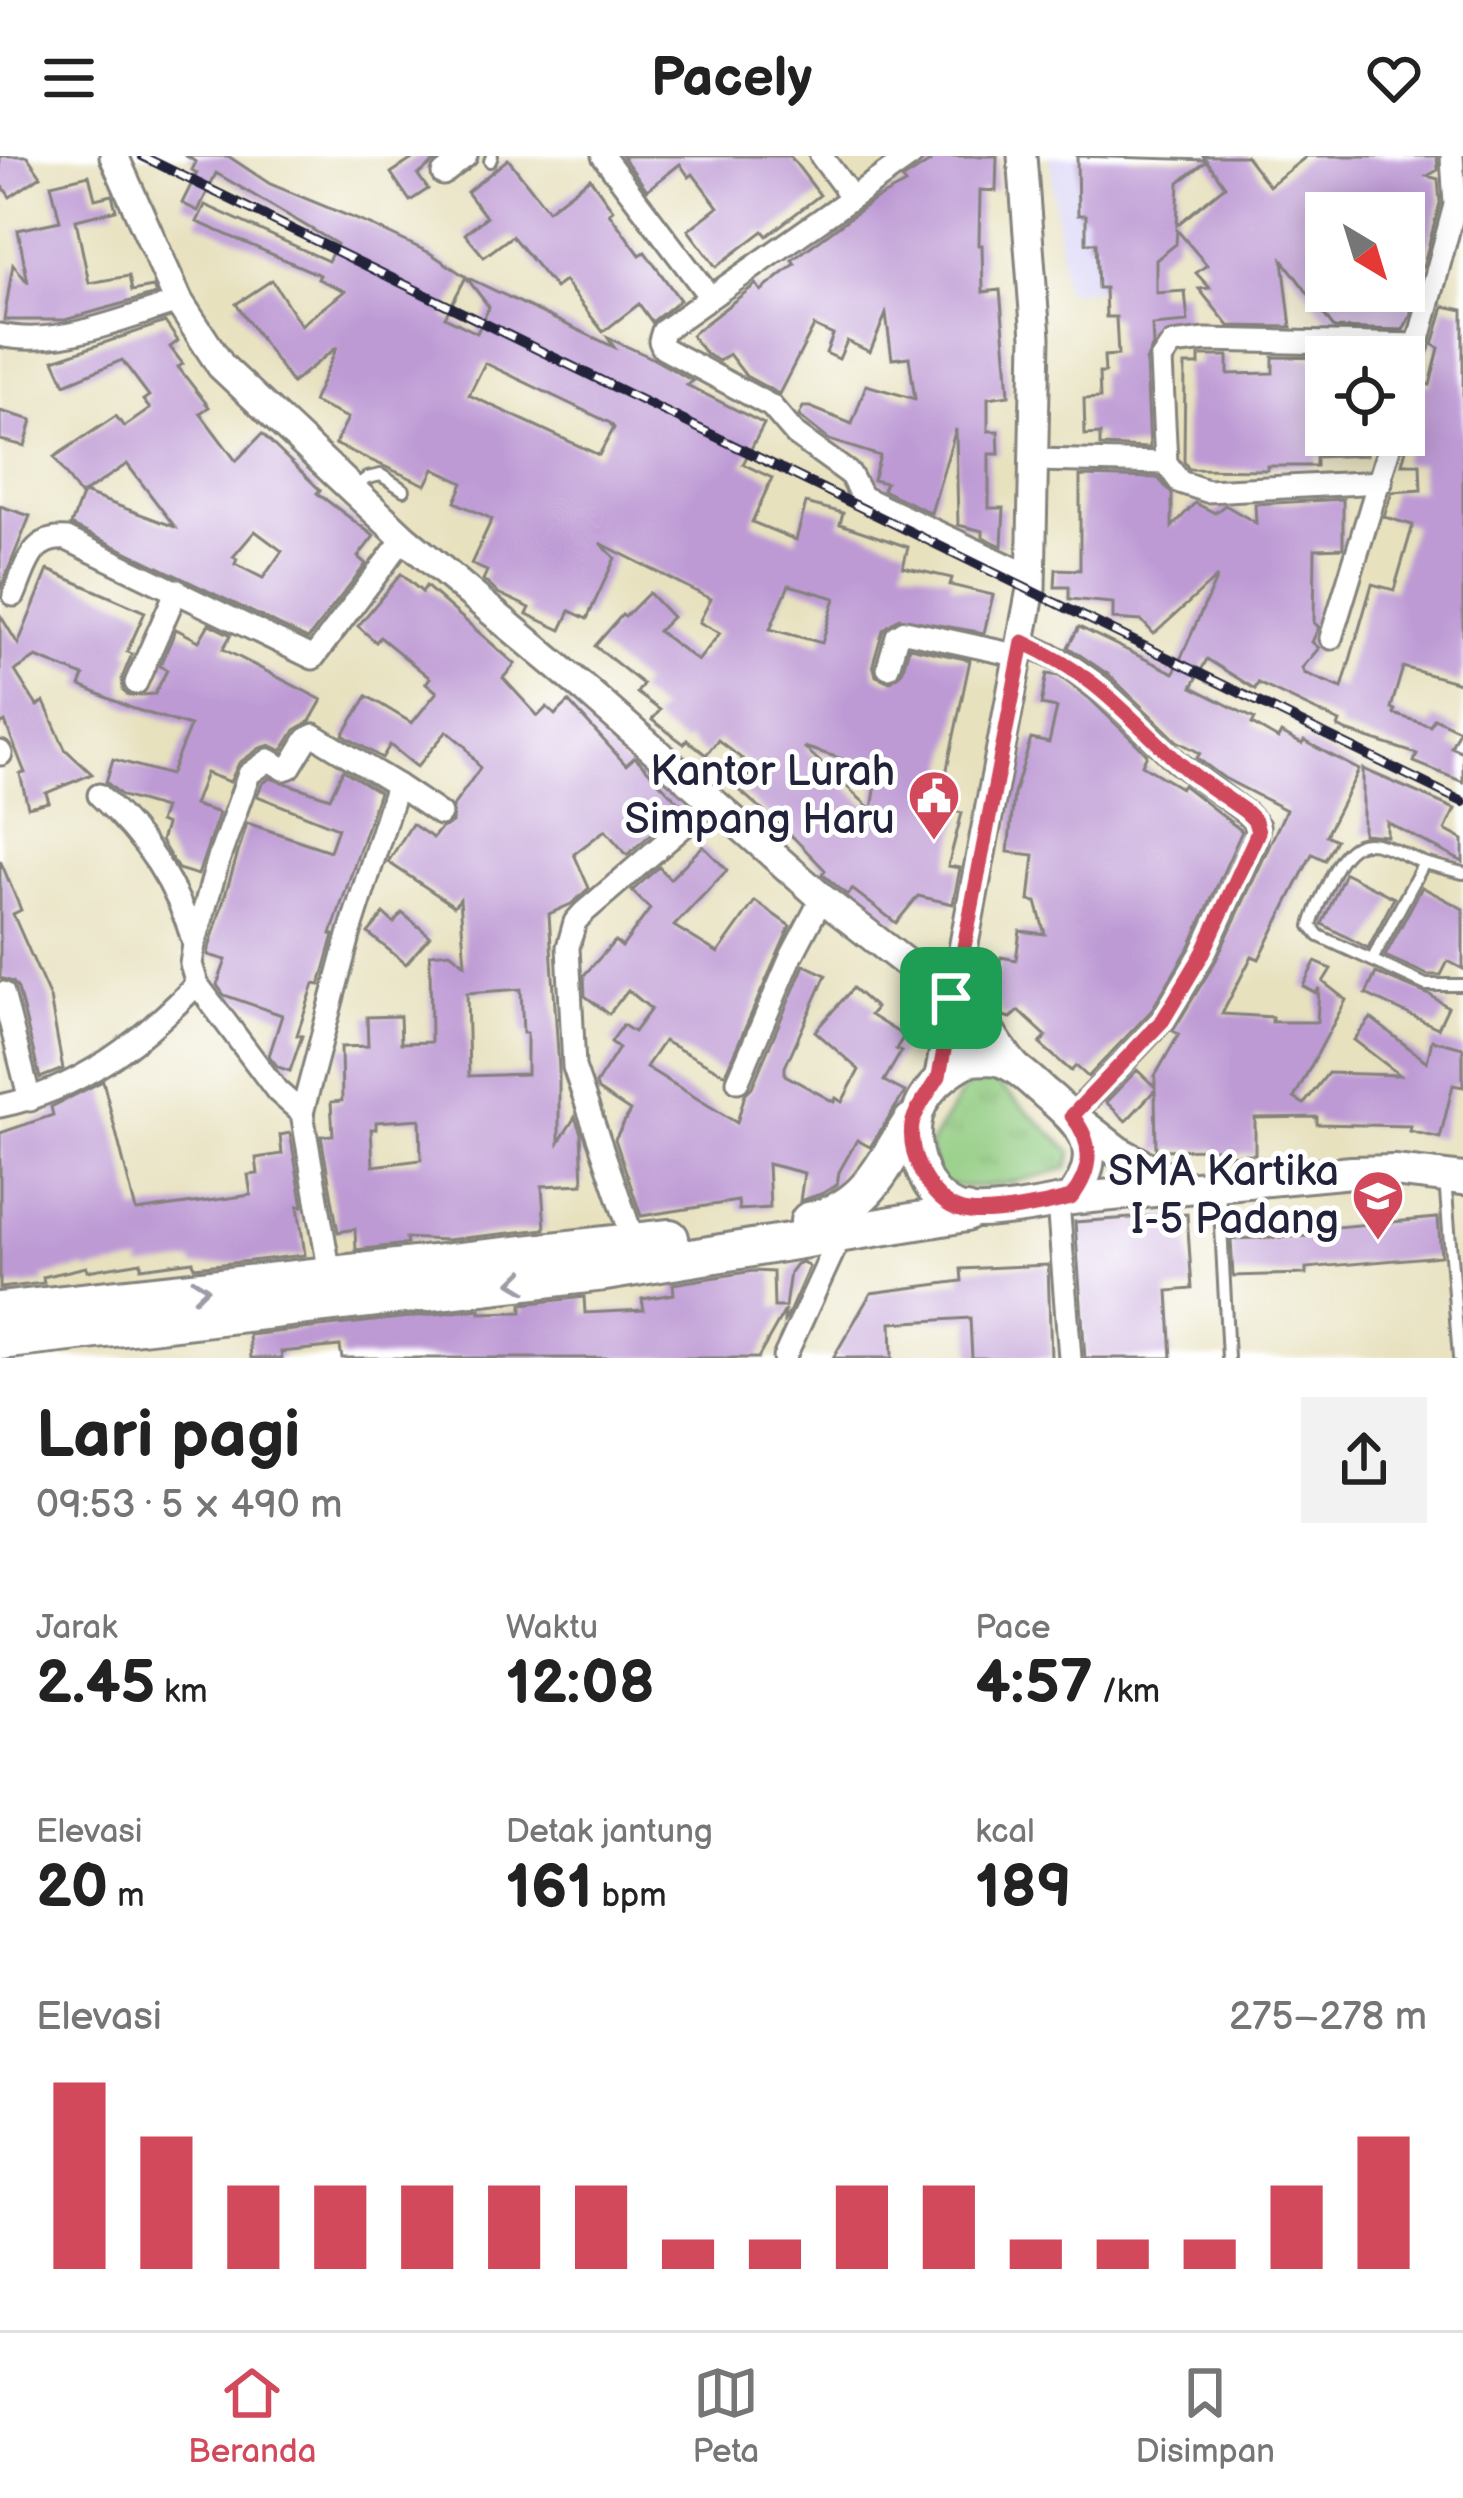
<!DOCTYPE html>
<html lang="id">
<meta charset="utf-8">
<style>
body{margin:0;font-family:"Balsamiq Sans",sans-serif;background:#f2f2f2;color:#222;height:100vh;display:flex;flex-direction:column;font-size:45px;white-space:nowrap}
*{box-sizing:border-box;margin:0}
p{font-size:39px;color:#767676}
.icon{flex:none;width:66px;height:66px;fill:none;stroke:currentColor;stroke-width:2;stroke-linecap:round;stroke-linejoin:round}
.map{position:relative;height:1202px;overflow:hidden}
.panel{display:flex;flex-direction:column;background:#fff;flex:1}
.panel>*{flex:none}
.needle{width:78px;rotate:142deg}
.buttons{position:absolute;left:1305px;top:36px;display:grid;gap:24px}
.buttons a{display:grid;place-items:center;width:120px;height:120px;border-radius:0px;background:#fff;box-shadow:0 6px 30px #0003;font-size:60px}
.pin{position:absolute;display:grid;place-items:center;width:102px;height:102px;color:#fff;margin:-51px;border-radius:24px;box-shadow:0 6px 18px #0006}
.round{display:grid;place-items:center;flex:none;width:126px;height:126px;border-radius:0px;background:#f2f2f2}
.headline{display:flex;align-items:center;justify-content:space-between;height:204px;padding:0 36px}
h1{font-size:66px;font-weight:800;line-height:90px}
.stats{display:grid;grid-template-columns:repeat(3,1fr);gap:18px;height:204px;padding:12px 36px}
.stats div{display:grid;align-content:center}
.stats b{font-size:60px;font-weight:800}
.stats small{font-size:33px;font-weight:400}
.stats p{font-size:33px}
.chart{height:336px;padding:24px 36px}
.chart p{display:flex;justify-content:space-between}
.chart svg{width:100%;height:216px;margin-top:12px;stroke:#d1495b;stroke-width:6}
header{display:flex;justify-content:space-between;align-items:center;height:156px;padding:0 36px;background:#fff;font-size:54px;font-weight:800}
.dock{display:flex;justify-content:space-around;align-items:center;height:168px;border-top:3px solid #e0e0e0;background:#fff;font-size:33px;color:#767676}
.dock a{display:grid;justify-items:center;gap:6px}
.dock .on{color:#d1495b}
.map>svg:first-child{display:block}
.built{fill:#dad6f7}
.park{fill:url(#park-tufts);stroke:#59765d;stroke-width:3}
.building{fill:#bd9ad4;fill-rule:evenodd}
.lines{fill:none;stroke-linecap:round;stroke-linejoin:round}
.service-casing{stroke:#84827c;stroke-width:16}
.minor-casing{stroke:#84827c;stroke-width:27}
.tertiary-casing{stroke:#84827c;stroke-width:33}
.secondary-casing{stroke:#84827c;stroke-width:36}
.primary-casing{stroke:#84827c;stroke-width:42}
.service{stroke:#fff;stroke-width:10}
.minor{stroke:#fff;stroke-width:21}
.tertiary{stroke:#fff;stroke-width:27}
.secondary{stroke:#fff;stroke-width:30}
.primary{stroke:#fff;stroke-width:36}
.rail-casing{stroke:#22223b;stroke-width:10}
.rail{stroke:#fff;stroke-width:6;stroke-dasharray:18;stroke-linecap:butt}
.oneway{stroke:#9c9ca7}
.route-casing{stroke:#fff;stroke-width:24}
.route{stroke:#d1495b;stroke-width:15}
.labels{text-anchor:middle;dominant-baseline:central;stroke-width:10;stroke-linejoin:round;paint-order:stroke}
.poi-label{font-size:42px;fill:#22223b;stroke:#fff;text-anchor:end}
</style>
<header><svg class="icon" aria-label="menu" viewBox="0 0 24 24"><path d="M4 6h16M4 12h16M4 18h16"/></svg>Pacely<svg class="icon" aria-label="heart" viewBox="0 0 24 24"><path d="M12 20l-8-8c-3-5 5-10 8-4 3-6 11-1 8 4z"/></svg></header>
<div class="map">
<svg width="1463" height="1202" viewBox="0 0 1463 1202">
<defs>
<pattern id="park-tufts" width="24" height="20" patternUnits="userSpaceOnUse" patternTransform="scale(3)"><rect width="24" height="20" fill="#90cb7f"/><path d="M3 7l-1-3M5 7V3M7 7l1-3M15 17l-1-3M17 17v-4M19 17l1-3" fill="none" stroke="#7cae6f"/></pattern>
</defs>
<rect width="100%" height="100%" fill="#fff"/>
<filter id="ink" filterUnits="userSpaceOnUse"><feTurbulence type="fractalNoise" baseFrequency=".00833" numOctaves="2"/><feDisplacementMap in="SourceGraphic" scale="24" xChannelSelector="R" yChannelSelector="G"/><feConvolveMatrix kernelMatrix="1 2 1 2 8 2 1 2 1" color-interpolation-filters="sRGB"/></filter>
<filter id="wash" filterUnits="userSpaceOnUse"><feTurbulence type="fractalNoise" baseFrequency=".004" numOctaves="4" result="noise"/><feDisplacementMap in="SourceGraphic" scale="48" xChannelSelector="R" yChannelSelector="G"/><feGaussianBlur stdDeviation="2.7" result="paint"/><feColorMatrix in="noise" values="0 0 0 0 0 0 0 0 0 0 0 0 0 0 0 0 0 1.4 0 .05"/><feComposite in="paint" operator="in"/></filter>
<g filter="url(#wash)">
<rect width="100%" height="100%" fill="#e7e1be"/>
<!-- built -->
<polygon class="built" points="1050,0 1128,0 1134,130 1064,136"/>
<!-- park -->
<path class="park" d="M980 918 992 923 1072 996 1068 1012C1030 1022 973 1041 937 1024L929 990 970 923Z"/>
<g id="blocks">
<!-- building -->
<g class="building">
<polygon points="0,0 27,0 41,20 10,41 0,26"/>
<path d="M186 0H228L270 28 373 70 430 97 466 121 614 191 608 182 650 201 693 225 687 229 764 268 743 308 772 322 752 366 796 384 806 347 843 357 840 368 908 391 903 411 952 422 950 429 993 439 984 477 899 462 883 474 873 508 876 520 890 526 902 516 909 491 970 504 939 651 962 657 948 710 960 712 953 748 918 740 896 767 852 733 847 739 822 718 825 714 794 682 738 633 755 613 718 584 706 599 687 584 684 588 652 564 660 554 637 537 643 528 595 490 622 459 625 461 649 437 672 461 658 475 698 505 720 477 699 466 711 443 600 387 615 402 587 463 570 455 561 474 527 458 530 452 498 437 483 424 487 415 471 408 492 363 455 346 463 327 434 313 426 329 335 288 348 262 313 246 337 191 292 227 236 148 272 124 301 169 345 135 318 123 320 119 197 66 205 49 328 105 337 88 216 17 198 55 182 47 197 17 192 14 196 6ZM466 121 489 151 477 177 445 161ZM485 207 610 267 614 272 599 299 469 239ZM789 429 835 442 822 487 770 473ZM804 591 878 614 872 654Z"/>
<polygon points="417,0 442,0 418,19 428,33 410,45 391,17"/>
<polygon points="622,0 790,0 820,39 767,80 763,75 716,111 688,74 718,51 693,18 689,21 680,8 647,34"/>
<polygon points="930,0 997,0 996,35 980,34 979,89 982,89 983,136 1000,134 1007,210 1009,239 988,242 988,275 998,275 999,298 989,298 989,352 1004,352 1002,390 983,381 983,375 958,369 956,273 931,357 883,334 886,327 873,324 880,300 829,284 799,260 803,251 810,251 852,268 866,229 915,243 909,201 892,203 886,158 870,196 847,185 839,203 826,197 833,179 814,170 779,238 746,220 729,198 719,205 706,198 691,179 756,128 761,135 795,108 792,104 871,46 905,28 902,24 930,6"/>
<path d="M1077 0 1206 4 1203 0H1246L1269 30 1307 0H1437L1438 14 1427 20 1438 23 1440 47 1423 111 1418 110 1409 143 1414 144 1410 160 1403 174 1334 172 1283 104 1291 171 1229 170 1199 133 1210 132 1196 117 1207 109 1177 74 1176 88 1156 104V137L1185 135 1188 166 1152 169 1153 189 1146 205 1150 292 1100 290V278L1085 279 1084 243 1100 242 1099 217H1105L1104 200 1118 199 1116 161H1106L1105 132H1098L1096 87H1086V59H1078ZM1207 5 1225 30 1177 69 1179 26ZM1326 57H1404V135H1326Z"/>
<polygon points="508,3 548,54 590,22 613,54 609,57 640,99 645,96 680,144 652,166 639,148 603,176 564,125 555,132 512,80 484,101 465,78 486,61 467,36"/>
<polygon points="89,19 95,43 112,39 116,54 76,64 89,127 129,120 132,135 153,131 156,138 65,164 4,164 13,108 28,127 18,74 60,65 51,28"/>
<polygon points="1444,150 1463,154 1463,515 1459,527 1403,511 1391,552 1395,554 1394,558 1430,570 1434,562 1459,574 1451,591 1463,596 1463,626 1414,606 1417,598 1346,575 1338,571 1340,566 1258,527 1255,533 1207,503 1192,531 1255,563 1252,568 1278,583 1281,577 1302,588 1304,585 1359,614 1326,679 1336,684 1325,704 1312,698 1259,803 1252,800 1222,858 1272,861 1272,866 1317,866 1319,832 1316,837 1303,830 1315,806 1331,813 1323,826 1346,844 1294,942 1304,948 1328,917 1400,919 1354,884 1371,862 1427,906 1432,884 1463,892 1463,931 1453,929 1440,982 1410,975 1411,970 1317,968 1317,961 1255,962 1255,998 1216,999 1216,993 1156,994 1155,934 1126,965 1106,946 1137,914 1155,931 1155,920 1179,878 1173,875 1216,804 1286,654 1224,622 1197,602 1200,597 1177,585 1109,519 1068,491 1079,471 1174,517 1217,421 1154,478 1142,465 1113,463 1113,447 1069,443 1069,431 1055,431 1056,413 1080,414 1080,320 1158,322 1172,338 1172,371 1195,347 1215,357 1225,349 1256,367 1255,348 1343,343 1343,392 1315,393 1314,467 1319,471 1312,486 1319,492 1302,512 1304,517 1342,532 1372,428 1394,434 1413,369 1384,361 1392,336 1421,334 1420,308 1402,308 1423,228 1430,229 1439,192 1433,189"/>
<path d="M165 166 178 185 170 191 183 208 178 211 209 251 200 257 236 305 262 278 320 334 317 337 374 380 358 401 366 408 308 483 71 369 83 337 80 339 54 301 116 260 124 271 150 253 143 244 149 240 122 204 65 228 54 204ZM127 308 175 371 84 337ZM255 375 282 395 263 422 235 408 237 403 233 401Z"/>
<polygon points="1199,200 1228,200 1228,218 1273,217 1273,201 1326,202 1326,279 1366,279 1366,299 1316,301 1316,310 1267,310 1267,314 1189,313 1184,306 1185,209 1199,209"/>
<polygon points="0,255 32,264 25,290 0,284"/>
<polygon points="0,350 30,360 0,434"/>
<polygon points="48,414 145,456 127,496 132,498 122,522 123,535 129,540 155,538 167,514 160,510 176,473 199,485 209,468 231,479 223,493 322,544 310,565 295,574 282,595 270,589 260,592 239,607 230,626 206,617 194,649 219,657 198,719 178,713 161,685 166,669 159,666 164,652 122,640 106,626 113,603 170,619 190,570 131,552 80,530 84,520 36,501 15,515 37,550 44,546 65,593 92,618 46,637 49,646 28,651 20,618 25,617 5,566 0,569 0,459 18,488"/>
<path d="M401 418 422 436 426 430 515 508 503 522 538 560 547 551 555 559 569 546 626 609 635 601 683 651 627 699 605 674 574 698 589 732 571 748 549 758 559 913V986L575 961 581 977 583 1028 542 1030 545 1073 446 1084 406 1082 407 1088 356 1094 355 1073 338 1076 321 980 333 979 331 946 342 945 341 891 368 890 367 861 400 860 401 887 431 886 430 798 450 796 465 808 460 743 454 750 388 706 412 668 433 682 440 673 452 667 453 650 480 612 465 590 447 575 417 611 390 589 382 602 343 579 367 540 412 567 437 536 426 527 430 522 380 481 376 486 358 470ZM521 833 523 877H527V918L469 920 467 837ZM420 963 421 1004 373 1010 371 973H376V966Z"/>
<polygon points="1047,518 1059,520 1089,542 1147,598 1142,609 1181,632 1183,629 1242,675 1190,790 1151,855 1088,921 1076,910 1071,915 1040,888 1046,880 1019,855 1011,862 1003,860 992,837 1001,801 1016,804 1020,775 1045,778 1036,746 1029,745 1034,699 1008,696 1014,638 1031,583 1049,587 1057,552 1041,549"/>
<polygon points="1363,613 1455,653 1445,674 1463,684 1463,706 1387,666 1387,680 1363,678"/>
<polygon points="343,614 379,636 331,778 334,779 320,829 314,828 297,879 302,880 290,915 278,911 269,900 282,859 224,839 217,829 226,804 208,799 209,792 247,667 330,695 338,672 257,640 262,628 270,622 330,642"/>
<polygon points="703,690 727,714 674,770 718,797 755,745 790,770 725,918 664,885 646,911 737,967 745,938 752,931 804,809 826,819 785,911 785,919 834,946 836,942 842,946 859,914 815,875 853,832 876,852 870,859 904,880 896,893 901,896 884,925 905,936 870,991 857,984 839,1016 837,1029 821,1038 800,1045 804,1017 768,1008 770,1052 739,1054 738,1045 641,1060 615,983 630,955 598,934 596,928 619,892 611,886 623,869 634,876 651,853 628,834 609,858 585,840 584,819 615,785 622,791 650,753 632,735 659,711 670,723"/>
<polygon points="0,704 21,754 13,758 50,842 63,913 40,922 18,833 13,826 0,822"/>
<polygon points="1345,717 1394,742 1368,792 1322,768"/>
<polygon points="1422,731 1463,753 1463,813 1448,805 1441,819 1428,819 1385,800"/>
<polygon points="402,757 430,780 406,808 368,777 384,758 394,767"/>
<polygon points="1376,817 1430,839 1448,851 1438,872 1366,838"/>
<polygon points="103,925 136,1055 251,1039 248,1019 258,1018 256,1002 282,998 280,979 290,977 303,1050 298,1050 305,1099 194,1111 193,1105 141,1112 141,1106 87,1115 86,1111 43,1121 44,1127 0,1132 0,977 53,959 51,951"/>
<polygon points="1187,1058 1192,1133 1168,1135 1172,1202 1085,1202 1075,1066"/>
<polygon points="1438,1062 1441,1100 1306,1112 1306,1118 1233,1120 1231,1083 1313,1080 1313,1073"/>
<polygon points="803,1106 809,1111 787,1161 784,1165 785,1154 758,1202 342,1202 340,1190 281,1196 282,1202 251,1202 249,1179 480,1153 480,1157 522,1156 522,1148 584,1141 585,1157 644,1154 642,1143 674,1138 673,1128 753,1115 773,1116 774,1151 785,1151 790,1116 796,1108"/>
<polygon points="1048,1109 1051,1202 972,1202 970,1162 891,1167 892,1202 833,1202 871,1137 962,1125 961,1113"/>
</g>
</g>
</g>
<g filter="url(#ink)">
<use href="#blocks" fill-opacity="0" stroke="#84827c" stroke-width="3"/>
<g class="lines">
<!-- service casing -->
<g class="service-casing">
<g id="service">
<polyline points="490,5 492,0"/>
<polyline points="355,331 367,322 381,319 404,334"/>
<path d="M1424 707C1378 688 1355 667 1330 724 1323 739 1315 754 1311 770L1319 780 1426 829H1463"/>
<polyline points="1372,804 1424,707 1463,717"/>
<polyline points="1445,1023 1459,1202"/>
<polyline points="1219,1032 1228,1202"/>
</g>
</g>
<!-- minor casing -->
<g class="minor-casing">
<g id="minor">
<polyline points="603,0 710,141"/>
<polyline points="821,0 851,40"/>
<polyline points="911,0 663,175 660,185 663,192 771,250 796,279 850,318 862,341 1031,420"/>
<polyline points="443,18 466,0"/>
<path d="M0 179C59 192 123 162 179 146"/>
<polyline points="1404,239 1455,49 1452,0"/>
<polyline points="1036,304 1166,307 1180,326 1207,335 1381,326"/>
<polyline points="1166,307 1161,204 1172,188 1206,184 1418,189"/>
<path d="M14 439C26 411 31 379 67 383L313 502 404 382"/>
<polyline points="1331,482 1393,279"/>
<polyline points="1023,486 1067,507 1099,530 1177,606 1246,657 1258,670 1256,683 1203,797 1163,864 1072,960"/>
<polyline points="888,511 897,480 905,475 1020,500"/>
<polyline points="136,527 177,434"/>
<polyline points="0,596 1,598"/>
<polyline points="397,629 440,658"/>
<path d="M99 639C145 682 177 727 194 788"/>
<polyline points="3,837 30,944"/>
<polyline points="738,925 791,801 822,742"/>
<path d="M0 950C80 934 141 886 197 828"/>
<polyline points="302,957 277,935 197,828 191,808 194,789 219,702 249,618 269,604 284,613 290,611 307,583 314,579 397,629 350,776 302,957 330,1118"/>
<polyline points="1058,1046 1070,1202"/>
<polyline points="634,1086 574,911 568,791 575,766 583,757 712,646"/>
<polyline points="784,1202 844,1072"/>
</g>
</g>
<!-- tertiary casing -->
<g class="tertiary-casing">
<g id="tertiary">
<polyline points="114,0 179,146 221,210 404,382 587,535 822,742 951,842"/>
<path d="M962 806C975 849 989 880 1019 914"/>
<polyline points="939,920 1031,433 1036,181 1022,0"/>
</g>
</g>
<!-- secondary casing -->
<g class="secondary-casing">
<g id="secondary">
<path d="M969 904C977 904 990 902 998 904 1016 909 1032 926 1046 938 1084 970 1107 996 1071 1043 1048 1048 982 1061 961 1054 943 1048 930 1034 923 1017 903 965 920 930 969 904Z"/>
<polyline points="1082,968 1118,996 1182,1030"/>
<polyline points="1071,1043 1352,1016 1394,1015 1463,1023"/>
</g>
</g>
<!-- primary casing -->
<g class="primary-casing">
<g id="primary">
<path d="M809 1065C868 1053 881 1011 912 966"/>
<polyline points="0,1155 670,1082"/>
<polyline points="0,1185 605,1116 966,1057"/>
</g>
</g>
<!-- service -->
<use href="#service" class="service"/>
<!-- minor -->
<use href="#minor" class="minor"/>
<!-- tertiary -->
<use href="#tertiary" class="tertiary"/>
<!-- secondary -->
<use href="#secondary" class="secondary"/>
<!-- primary -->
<use href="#primary" class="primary"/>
<!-- rail casing -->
<g class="rail-casing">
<polyline id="rail" points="142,0 1463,646"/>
</g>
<!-- rail -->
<use href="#rail" class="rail"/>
</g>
<!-- one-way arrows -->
<defs><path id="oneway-chevron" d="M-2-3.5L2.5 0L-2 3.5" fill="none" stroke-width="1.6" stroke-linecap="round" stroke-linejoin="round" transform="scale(3)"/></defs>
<g class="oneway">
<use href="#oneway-chevron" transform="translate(518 1126) rotate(173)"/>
<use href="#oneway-chevron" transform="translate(200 1133) rotate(-6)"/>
</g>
</g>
<g class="lines" filter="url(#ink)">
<!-- route casing -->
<g class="route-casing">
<path id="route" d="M1023 486C1098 521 1120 553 1178 606 1199 625 1224 640 1246 656L1255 665 1258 676 1203 797 1163 864 1072 960C1095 988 1092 1015 1071 1042 1045 1049 995 1059 969 1056 933 1053 907 1001 912 969 915 953 931 934 939 920Z"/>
</g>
<!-- route -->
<use href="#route" class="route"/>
</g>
<!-- icons -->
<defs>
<g id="civic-pin" transform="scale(2.7)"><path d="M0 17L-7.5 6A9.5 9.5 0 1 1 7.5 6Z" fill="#d1495b" stroke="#fff"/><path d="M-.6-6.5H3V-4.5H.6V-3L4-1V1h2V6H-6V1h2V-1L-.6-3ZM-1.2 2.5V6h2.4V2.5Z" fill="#fff"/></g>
<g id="school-pin" transform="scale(2.7)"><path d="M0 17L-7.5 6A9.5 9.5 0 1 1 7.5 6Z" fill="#d1495b" stroke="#fff"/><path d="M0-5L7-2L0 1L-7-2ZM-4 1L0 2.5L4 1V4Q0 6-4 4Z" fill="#fff"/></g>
</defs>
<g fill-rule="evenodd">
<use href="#civic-pin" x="934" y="640"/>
<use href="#school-pin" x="1378" y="1040"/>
</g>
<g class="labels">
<!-- poi labels -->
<g class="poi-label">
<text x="895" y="616">Kantor Lurah<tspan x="895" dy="48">Simpang Haru</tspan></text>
<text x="1339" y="1016">SMA Kartika<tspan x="1339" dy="48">I-5 Padang</tspan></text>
</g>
</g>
</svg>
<div class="buttons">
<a><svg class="needle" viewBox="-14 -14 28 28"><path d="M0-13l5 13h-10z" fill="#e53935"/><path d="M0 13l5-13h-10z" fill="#767676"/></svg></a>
<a><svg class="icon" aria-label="locate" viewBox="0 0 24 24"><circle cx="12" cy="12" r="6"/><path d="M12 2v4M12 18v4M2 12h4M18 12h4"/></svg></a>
</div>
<div class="pin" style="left:951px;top:842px;background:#1e9e55"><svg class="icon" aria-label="arrive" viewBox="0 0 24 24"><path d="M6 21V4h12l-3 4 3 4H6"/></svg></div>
</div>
<section class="panel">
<div class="headline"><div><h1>Lari pagi</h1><p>09:53 · 5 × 490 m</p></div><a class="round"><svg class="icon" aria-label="share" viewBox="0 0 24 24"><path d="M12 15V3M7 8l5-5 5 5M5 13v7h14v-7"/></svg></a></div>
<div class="stats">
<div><p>Jarak</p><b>2.45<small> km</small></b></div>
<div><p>Waktu</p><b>12:08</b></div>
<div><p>Pace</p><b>4:57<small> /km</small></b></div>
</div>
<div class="stats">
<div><p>Elevasi</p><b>20<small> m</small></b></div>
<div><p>Detak jantung</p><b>161<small> bpm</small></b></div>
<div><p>kcal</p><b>189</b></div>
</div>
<div class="chart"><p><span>Elevasi</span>275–278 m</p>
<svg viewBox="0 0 160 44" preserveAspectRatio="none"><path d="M5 44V6M15 44V17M25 44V27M35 44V27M45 44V27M55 44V27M65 44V27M75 44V38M85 44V38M95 44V27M105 44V27M115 44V38M125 44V38M135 44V38M145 44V27M155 44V17"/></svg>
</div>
</section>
<nav class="dock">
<a class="on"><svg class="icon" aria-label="home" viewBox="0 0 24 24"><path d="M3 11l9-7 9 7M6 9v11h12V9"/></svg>Beranda</a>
<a><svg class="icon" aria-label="map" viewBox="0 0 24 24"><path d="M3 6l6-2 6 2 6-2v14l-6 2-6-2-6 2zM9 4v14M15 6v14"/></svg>Peta</a>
<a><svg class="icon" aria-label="saved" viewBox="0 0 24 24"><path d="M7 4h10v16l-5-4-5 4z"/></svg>Disimpan</a>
</nav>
